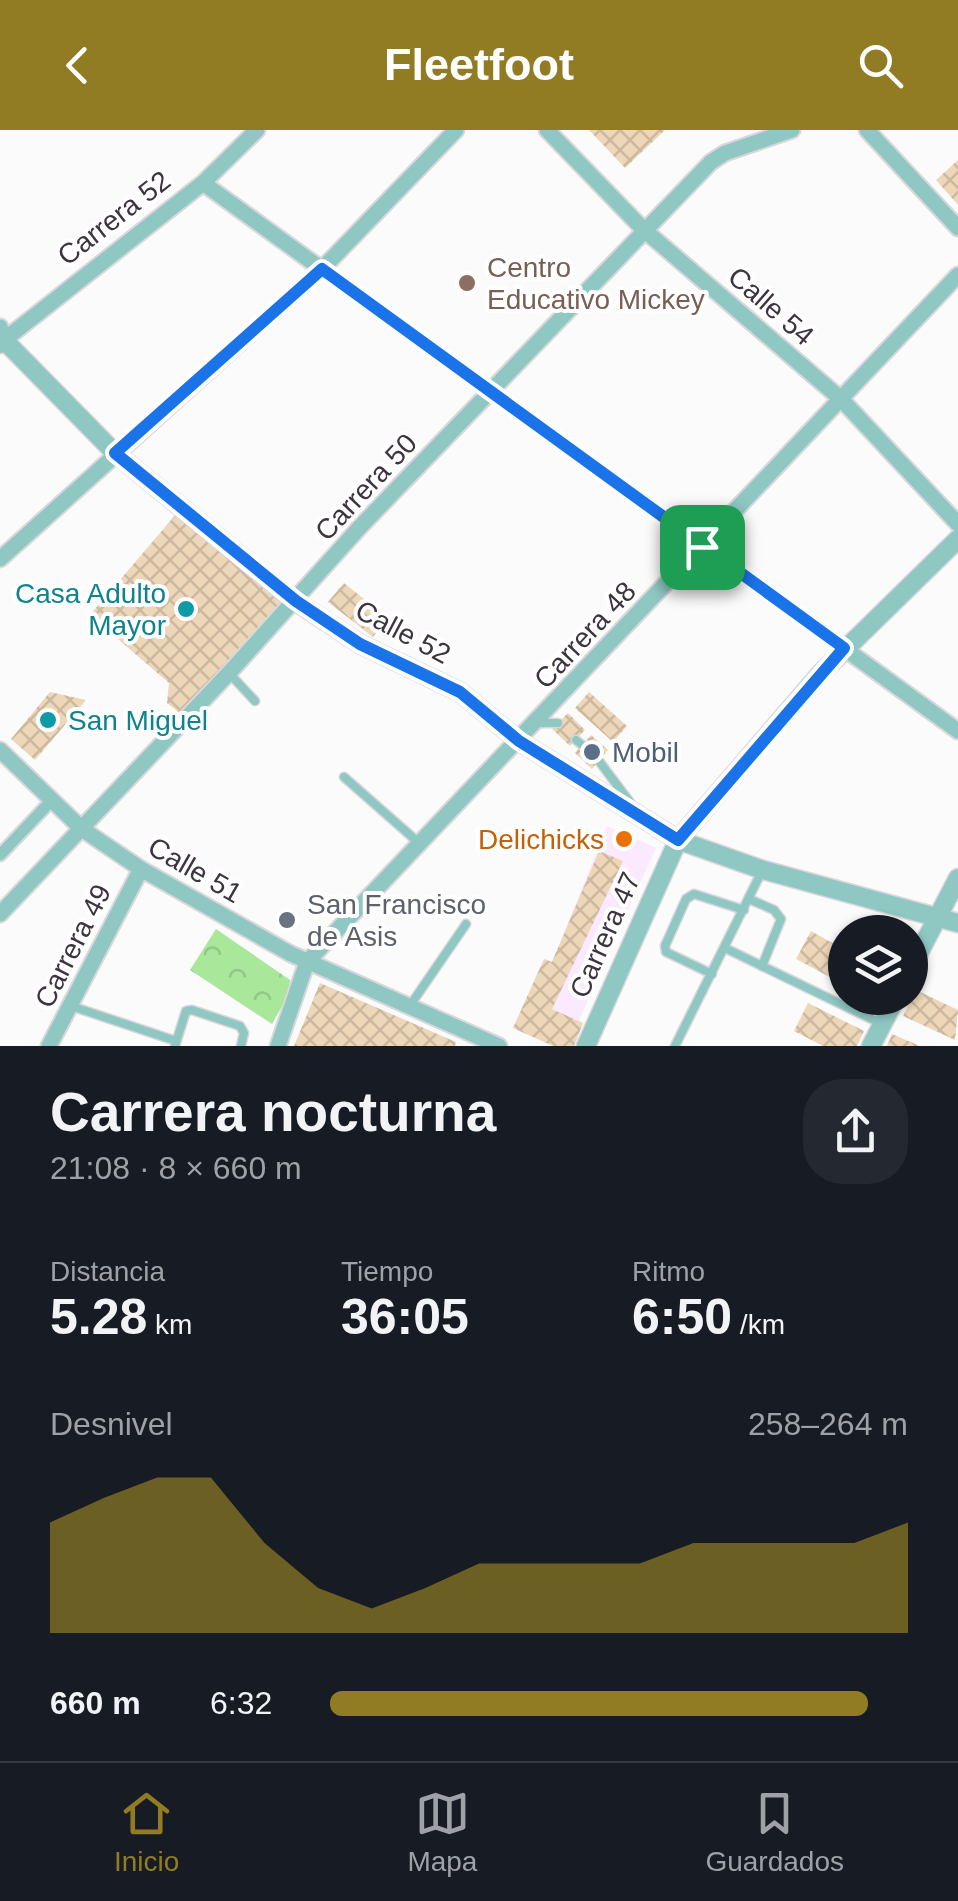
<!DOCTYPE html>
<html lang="es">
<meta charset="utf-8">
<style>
body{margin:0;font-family:Arial,sans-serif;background:#242831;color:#f1f3f6;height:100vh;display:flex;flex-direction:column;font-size:38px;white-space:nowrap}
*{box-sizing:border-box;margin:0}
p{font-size:32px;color:#9ea1a6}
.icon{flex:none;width:55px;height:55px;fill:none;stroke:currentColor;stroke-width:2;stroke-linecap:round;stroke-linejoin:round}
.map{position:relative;height:916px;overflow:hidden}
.panel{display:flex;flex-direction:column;background:#171b24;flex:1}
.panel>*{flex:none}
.fabs{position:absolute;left:828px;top:785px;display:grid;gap:20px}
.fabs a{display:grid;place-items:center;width:100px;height:100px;border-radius:50%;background:#171b24;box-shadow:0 2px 8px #0004;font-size:50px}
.pin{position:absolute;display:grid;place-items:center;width:85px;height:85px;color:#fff;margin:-42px;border-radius:20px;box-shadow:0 5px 15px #0006}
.round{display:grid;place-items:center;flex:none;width:105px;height:105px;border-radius:40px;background:#242831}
.summary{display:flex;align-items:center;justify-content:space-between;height:170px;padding:0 50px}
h1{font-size:55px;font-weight:700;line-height:75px}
.figures{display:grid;grid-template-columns:repeat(3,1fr);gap:15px;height:170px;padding:10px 50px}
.figures div{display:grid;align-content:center}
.figures b{font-size:50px;font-weight:700}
.figures small{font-size:28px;font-weight:400}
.figures p{font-size:28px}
.chart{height:280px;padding:20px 50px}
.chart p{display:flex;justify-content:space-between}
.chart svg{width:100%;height:180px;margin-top:10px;fill:#917c23;opacity:.7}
ul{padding:0 50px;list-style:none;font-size:32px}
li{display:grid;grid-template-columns:160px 120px 1fr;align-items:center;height:75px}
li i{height:25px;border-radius:12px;background:#917c23}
header{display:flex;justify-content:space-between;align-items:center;height:130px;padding:0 50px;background:#917c23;color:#fff;font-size:45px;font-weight:700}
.menu{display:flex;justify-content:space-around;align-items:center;height:140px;border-top:2px solid #363941;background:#171b24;font-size:28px;color:#9ea1a6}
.menu a{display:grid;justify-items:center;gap:5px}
.menu .active{color:#917c23}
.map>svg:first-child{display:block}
.built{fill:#fbe9ff}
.forest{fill:url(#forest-crowns)}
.building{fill:url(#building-cross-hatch)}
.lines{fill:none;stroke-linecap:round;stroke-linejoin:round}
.service-casing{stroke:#d9d7d9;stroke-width:11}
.pedestrian-casing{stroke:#d9d7d9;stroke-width:15}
.minor-casing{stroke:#d9d7d9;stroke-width:19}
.tertiary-casing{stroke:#d9d7d9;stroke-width:21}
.service{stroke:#8fc7c3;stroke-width:8}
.pedestrian{stroke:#8fc7c3;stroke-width:11}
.minor{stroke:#8fc7c3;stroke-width:15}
.tertiary{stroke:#8fc7c3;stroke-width:18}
.route-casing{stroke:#fff;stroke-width:20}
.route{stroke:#1a73e8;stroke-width:12}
.education-dot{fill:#8d6e63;stroke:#fff;stroke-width:4}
.culture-dot{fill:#0f9aa8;stroke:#fff;stroke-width:4}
.service-dot{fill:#5c6f8a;stroke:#fff;stroke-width:4}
.food-dot{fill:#e8710a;stroke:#fff;stroke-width:4}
.worship-dot{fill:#6b7280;stroke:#fff;stroke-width:4}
.labels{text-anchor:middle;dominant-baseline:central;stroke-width:8;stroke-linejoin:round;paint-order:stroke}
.street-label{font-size:28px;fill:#3d343f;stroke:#fff}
.education-label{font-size:28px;fill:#785e54;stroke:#fff;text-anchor:start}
.culture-label{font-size:28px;fill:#0d838f;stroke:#fff;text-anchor:end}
.service-label{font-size:28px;fill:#4e5e75;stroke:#fff;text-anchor:start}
.food-label{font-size:28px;fill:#c56008;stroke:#fff;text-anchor:end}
.worship-label{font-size:28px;fill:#5b616d;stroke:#fff;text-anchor:start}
</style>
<header><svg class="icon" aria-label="back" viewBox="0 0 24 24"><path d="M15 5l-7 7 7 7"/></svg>Fleetfoot<svg class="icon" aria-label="search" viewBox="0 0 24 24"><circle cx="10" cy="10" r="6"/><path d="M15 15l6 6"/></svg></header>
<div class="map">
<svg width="958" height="916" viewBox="0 0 958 916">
<defs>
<pattern id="forest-crowns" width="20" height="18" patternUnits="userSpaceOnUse" patternTransform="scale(2.5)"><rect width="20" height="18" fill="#a9e79b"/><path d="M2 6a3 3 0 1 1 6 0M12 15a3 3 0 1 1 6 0" fill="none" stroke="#92c787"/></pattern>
<pattern id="building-cross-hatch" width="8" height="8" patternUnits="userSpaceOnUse" patternTransform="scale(2.5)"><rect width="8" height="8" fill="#eed7b9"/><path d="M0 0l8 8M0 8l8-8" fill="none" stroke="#cdb9a0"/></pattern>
</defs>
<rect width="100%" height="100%" fill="#fbfbfb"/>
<!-- built -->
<polygon class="built" points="607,696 656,718 579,890 583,893 574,916 553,916 513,898 544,829 552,832"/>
<!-- forest -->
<polygon class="forest" points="216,799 290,850 289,864 272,894 190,840"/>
<!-- building -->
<g class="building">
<polygon points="589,0 665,0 625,38"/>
<polygon points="958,30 958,75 936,50"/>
<polygon points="177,383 283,474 181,584 167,573 169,553 90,485"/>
<polygon points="344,453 388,488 373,507 328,472"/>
<polygon points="50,562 86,570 35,630 11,609"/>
<polygon points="589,562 627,596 613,612 575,578"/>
<polygon points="568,583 585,600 570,616 552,599"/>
<polygon points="591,605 608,620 592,639 575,623"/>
<polygon points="599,721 623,731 552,879 583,893 574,916 553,916 513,898 544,829 552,832"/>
<polygon points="811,801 845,820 845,855 796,829"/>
<polygon points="320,853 456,912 455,916 294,916"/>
<polygon points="916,860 958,880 955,910 903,886"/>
<polygon points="808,873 864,901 857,916 823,916 794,901"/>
<polygon points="892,904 920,916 887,916"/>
</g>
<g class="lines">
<!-- service casing -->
<g class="service-casing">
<g id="service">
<polyline points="229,543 255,571"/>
<polyline points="537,593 558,593"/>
<polyline points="576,610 582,615"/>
<polyline points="599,631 632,675"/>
<polyline points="344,647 419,713"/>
<polyline points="725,818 762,836 781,789 774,780 749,769"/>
<polyline points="762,836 882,894"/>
<polyline points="712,844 666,822 665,816 686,769 694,764 744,780"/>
<polyline points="71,876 176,911"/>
<polyline points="409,877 466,794"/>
<polyline points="175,916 186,881 192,880 240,896 244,903 241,916"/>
<polyline points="675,916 762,741"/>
</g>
</g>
<!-- pedestrian casing -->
<g class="pedestrian-casing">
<polyline id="pedestrian" points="0,725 51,671"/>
</g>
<!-- minor casing -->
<g class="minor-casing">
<g id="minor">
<polyline points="547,0 643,99 841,269 958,394"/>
<polyline points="867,0 958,98"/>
<polyline points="203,53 958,601"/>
<polyline points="0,197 4,210 203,53 257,0"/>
<polyline points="0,429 322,139 456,0"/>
<polyline points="0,620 82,699 141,739 291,824 499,916"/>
<polyline points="0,784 229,543 359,398 711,32 725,23 792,0"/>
<polyline points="49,916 141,739"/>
<polyline points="278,916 307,832 958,145"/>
</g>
</g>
<!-- tertiary casing -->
<g class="tertiary-casing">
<g id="tertiary">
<polyline points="0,214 4,210 115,323 295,471 360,514 460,562 519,611 678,710 763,740 958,793"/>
<polyline points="910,840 958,748"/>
<polyline points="586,916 678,710 821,543 958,409"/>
<polyline points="871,916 896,868"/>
</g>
</g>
<!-- service -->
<use href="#service" class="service"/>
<!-- pedestrian -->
<use href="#pedestrian" class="pedestrian"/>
<!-- minor -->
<use href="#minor" class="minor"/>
<!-- tertiary -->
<use href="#tertiary" class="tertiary"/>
</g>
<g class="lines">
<!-- route casing -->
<g class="route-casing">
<polygon id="route" points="322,139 844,518 678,710 519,611 460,562 360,514 296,471 115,323"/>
</g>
<!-- route -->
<use href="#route" class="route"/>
</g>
<!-- markers -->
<circle class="education-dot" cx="467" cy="153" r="10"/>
<g class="culture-dot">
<circle cx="186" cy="479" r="10"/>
<circle cx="48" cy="590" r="10"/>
</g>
<circle class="service-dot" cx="592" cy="622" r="10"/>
<circle class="food-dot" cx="624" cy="709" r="10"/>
<circle class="worship-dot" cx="287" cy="790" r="10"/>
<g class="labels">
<!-- street labels -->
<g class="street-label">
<text transform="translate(114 88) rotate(-38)">Carrera 52</text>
<text transform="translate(771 176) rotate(41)">Calle 54</text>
<text transform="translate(366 357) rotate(-47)">Carrera 50</text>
<text transform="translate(403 502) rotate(28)">Calle 52</text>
<text transform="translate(585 505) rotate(-47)">Carrera 48</text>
<text transform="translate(195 740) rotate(30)">Calle 51</text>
<text transform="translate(605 805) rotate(-66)">Carrera 47</text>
<text transform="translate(73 816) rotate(-63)">Carrera 49</text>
</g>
<!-- education labels -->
<g class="education-label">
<text x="487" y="137">Centro<tspan x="487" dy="32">Educativo Mickey</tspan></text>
</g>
<!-- culture labels -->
<g class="culture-label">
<text x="166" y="463">Casa Adulto<tspan x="166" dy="32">Mayor</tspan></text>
<text x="68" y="590" text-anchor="start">San Miguel</text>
</g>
<!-- service labels -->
<g class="service-label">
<text x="612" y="622">Mobil</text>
</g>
<!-- food labels -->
<g class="food-label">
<text x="604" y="709">Delichicks</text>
</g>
<!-- worship labels -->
<g class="worship-label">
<text x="307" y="774">San Francisco<tspan x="307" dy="32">de Asis</tspan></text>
</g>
</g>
</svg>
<div class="fabs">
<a><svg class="icon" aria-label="layers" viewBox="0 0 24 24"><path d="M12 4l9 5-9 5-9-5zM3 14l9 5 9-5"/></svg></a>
</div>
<div class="pin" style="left:702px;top:417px;background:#1e9e55"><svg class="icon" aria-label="arrive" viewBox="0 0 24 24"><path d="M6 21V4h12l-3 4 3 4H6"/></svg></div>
</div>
<section class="panel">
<div class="summary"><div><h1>Carrera nocturna</h1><p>21:08 · 8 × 660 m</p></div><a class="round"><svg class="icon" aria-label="share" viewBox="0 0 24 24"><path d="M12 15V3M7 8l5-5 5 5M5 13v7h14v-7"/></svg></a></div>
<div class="figures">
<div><p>Distancia</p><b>5.28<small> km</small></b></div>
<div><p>Tiempo</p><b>36:05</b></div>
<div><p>Ritmo</p><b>6:50<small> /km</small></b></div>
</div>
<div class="chart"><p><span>Desnivel</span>258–264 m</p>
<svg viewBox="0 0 160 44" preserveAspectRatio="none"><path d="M0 44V17L10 11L20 6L30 6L40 22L50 33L60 38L70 33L80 27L90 27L100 27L110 27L120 22L130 22L140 22L150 22L160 17V44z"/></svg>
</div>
<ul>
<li><b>660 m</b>6:32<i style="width:93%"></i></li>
</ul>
</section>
<nav class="menu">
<a class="active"><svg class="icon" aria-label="home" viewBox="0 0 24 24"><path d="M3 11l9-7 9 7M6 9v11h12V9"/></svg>Inicio</a>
<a><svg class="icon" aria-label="map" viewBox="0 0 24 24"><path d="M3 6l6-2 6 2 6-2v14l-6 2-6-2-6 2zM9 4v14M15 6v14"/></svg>Mapa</a>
<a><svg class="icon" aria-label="saved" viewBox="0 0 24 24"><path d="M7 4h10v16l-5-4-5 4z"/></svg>Guardados</a>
</nav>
